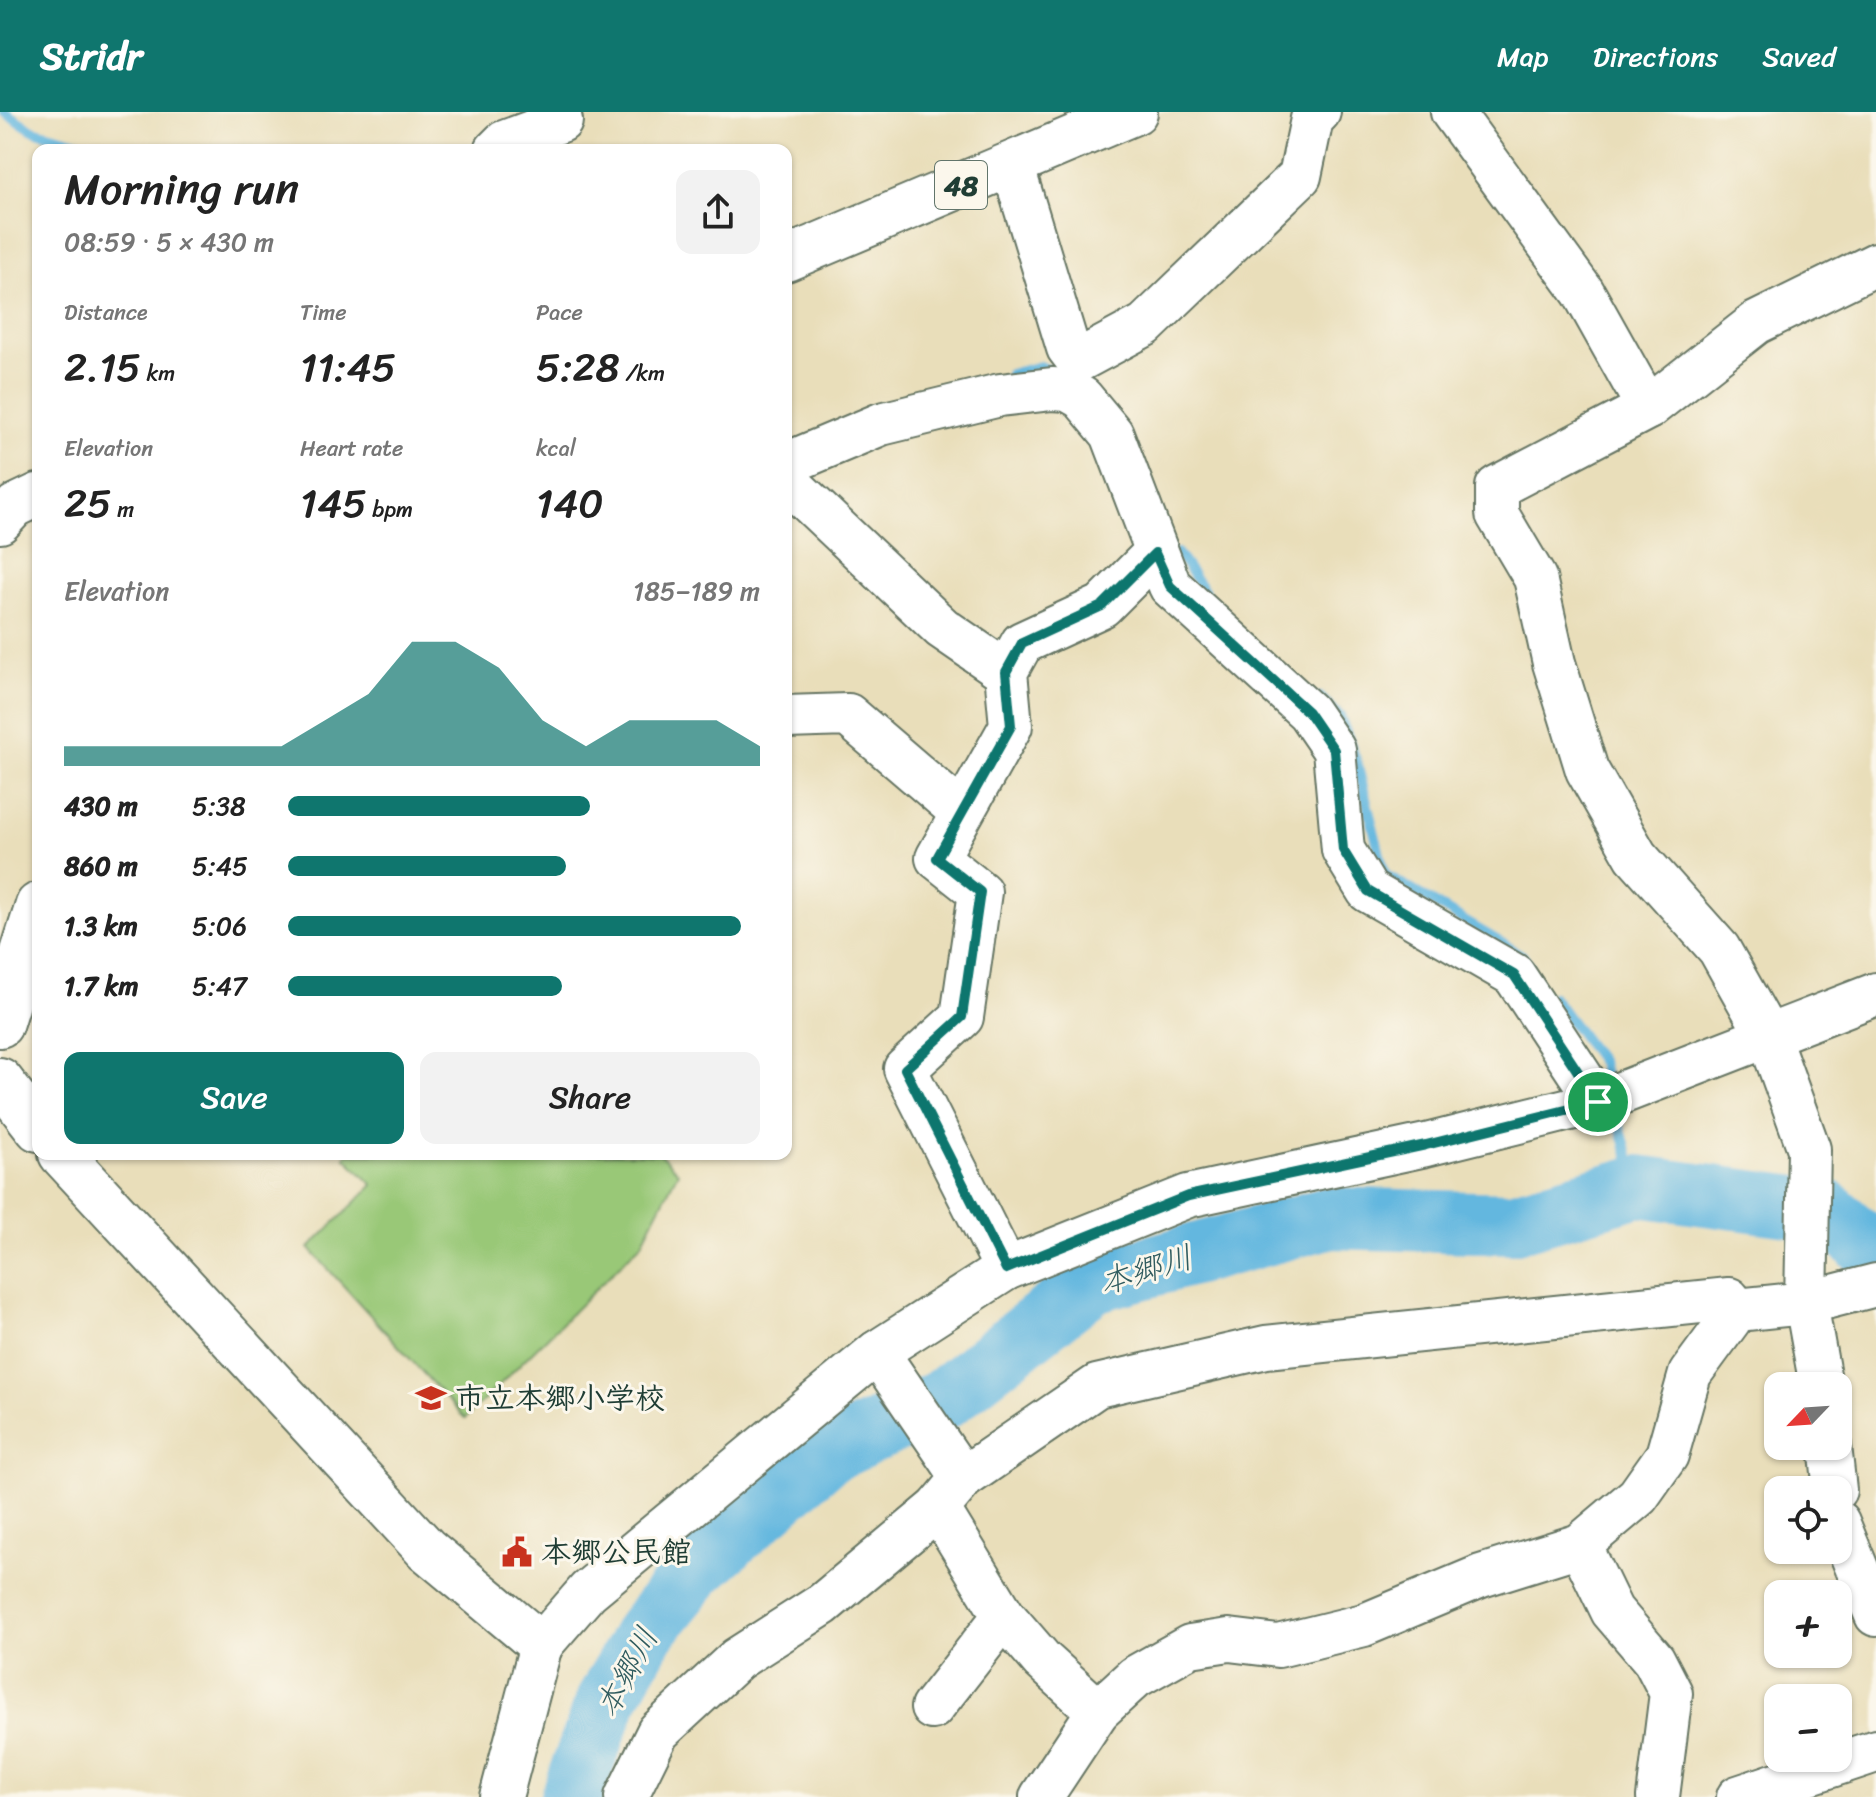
<!DOCTYPE html>
<meta charset="utf-8">
<style>
body{margin:0;font-family:Sriracha,"Klee One",sans-serif;background:#f2f2f2;color:#222;height:100vh;display:flex;flex-direction:column;font-size:30px;white-space:nowrap}
*{box-sizing:border-box;margin:0}
p{font-size:26px;color:#767676}
.icon{flex:none;width:44px;height:44px;fill:none;stroke:currentColor;stroke-width:2;stroke-linecap:round;stroke-linejoin:round}
.map{position:relative;flex:1;overflow:hidden}
.side{position:absolute;left:32px;top:32px;width:760px;height:1016px;display:flex;flex-direction:column;background:#fff;border-radius:16px;box-shadow:0 2px 6px #0004}
.side>*{flex:none}
.needle{width:52px;rotate:245deg}
.tools{position:absolute;left:1764px;top:1260px;display:grid;gap:16px}
.tools a{display:grid;place-items:center;width:88px;height:88px;border-radius:16px;background:#fff;box-shadow:0 2px 6px #0004;font-size:40px}
.pin{position:absolute;display:grid;place-items:center;width:68px;height:68px;color:#fff;margin:-34px;border:4px solid #fff;border-radius:50%;box-shadow:0 2px 8px #0007}
.round{display:grid;place-items:center;flex:none;width:84px;height:84px;border-radius:16px;background:#f2f2f2}
.overview{display:flex;align-items:center;justify-content:space-between;height:136px;padding:0 32px}
h1{font-size:44px;font-weight:600;line-height:60px}
.stats{display:grid;grid-template-columns:repeat(3,1fr);gap:12px;height:136px;padding:8px 32px}
.stats div{display:grid;align-content:center}
.stats b{font-size:40px;font-weight:600}
.stats small{font-size:22px;font-weight:400}
.stats p{font-size:22px}
.chart{height:224px;padding:16px 32px}
.chart p{display:flex;justify-content:space-between}
.chart svg{width:100%;height:144px;margin-top:8px;fill:#0f766e;opacity:.7}
.button{display:flex;gap:16px;margin-top:auto;padding:16px 32px}
.button a{flex:1;height:92px;border-radius:16px;background:#0f766e;color:#fff;font-size:32px;font-weight:600;line-height:92px;text-align:center}
.button a+a{background:#f2f2f2;color:#222}
ul{padding:0 32px;list-style:none;font-size:26px}
li{display:grid;grid-template-columns:128px 96px 1fr;align-items:center;height:60px}
li i{height:20px;border-radius:10px;background:#0f766e}
header{display:flex;align-items:center;gap:48px;box-sizing:border-box;height:112px;padding:0 40px;background:#0f766e;color:#fff}
header strong{font-size:38px}
nav{display:flex;gap:44px;margin-inline-start:auto;font-size:28px}
.map>svg:first-child{display:block}
.green{fill:#99c877;stroke:#5c8256;stroke-width:2}
.lines{fill:none;stroke-linecap:round;stroke-linejoin:round}
.stream{stroke:#64b7df;stroke-width:10}
.river{stroke:#64b7df;stroke-width:62}
.street-casing{stroke:#667563;stroke-width:46}
.secondary-casing{stroke:#667563;stroke-width:48}
.primary-casing{stroke:#667563;stroke-width:48}
.street{stroke:#fff;stroke-width:42}
.secondary{stroke:#fff;stroke-width:44}
.primary{stroke:#fff;stroke-width:44}
.route-casing{stroke:#fff;stroke-width:16}
.route{stroke:#0f766e;stroke-width:10}
.labels{text-anchor:middle;dominant-baseline:central;stroke-width:6;stroke-linejoin:round;paint-order:stroke}
.shield{fill:#fbf7ec;stroke:#61756b;stroke-width:2}
.shield-label{font-size:28px;font-weight:bold;fill:#1f3d34}
.poi-label{font-size:30px;font-weight:bold;fill:#1f3d34;stroke:#fbf7ec;text-anchor:start}
.water-label{font-size:32px;font-style:italic;fill:#305c5f;stroke:#fbf7ec}
</style>
<header>
<strong>Stridr</strong>
<nav><a>Map</a><a>Directions</a><a>Saved</a></nav>
</header>
<div class="map">
<svg width="1876" height="1685" viewBox="0 0 1876 1685">
<rect width="100%" height="100%" fill="#fbf7ec"/>
<filter id="ink" filterUnits="userSpaceOnUse"><feTurbulence type="fractalNoise" baseFrequency=".0125" numOctaves="2"/><feDisplacementMap in="SourceGraphic" scale="16" xChannelSelector="R" yChannelSelector="G"/><feConvolveMatrix kernelMatrix="1 2 1 2 8 2 1 2 1" color-interpolation-filters="sRGB"/></filter>
<filter id="wash" filterUnits="userSpaceOnUse"><feTurbulence type="fractalNoise" baseFrequency=".006" numOctaves="4" result="noise"/><feDisplacementMap in="SourceGraphic" scale="32" xChannelSelector="R" yChannelSelector="G"/><feGaussianBlur stdDeviation="1.8" result="paint"/><feColorMatrix in="noise" values="0 0 0 0 0 0 0 0 0 0 0 0 0 0 0 0 0 1.4 0 .05"/><feComposite in="paint" operator="in"/></filter>
<g filter="url(#wash)">
<rect width="100%" height="100%" fill="#e9deba"/>
<!-- green -->
<polygon class="green" points="348,1042 660,1042 678,1060 642,1131 465,1307 309,1136 373,1073 345,1045"/>
<g class="lines">
<!-- stream -->
<g class="stream">
<polyline points="4,0 33,18 107,38"/>
<polyline points="1010,262 1040,254 1056,261"/>
<polyline points="1177,441 1205,480"/>
<polyline points="1320,585 1340,604 1356,647 1385,762 1522,843 1529,853"/>
<polyline points="1553,885 1601,950 1607,973"/>
<polyline points="1613,992 1638,1074"/>
</g>
<!-- river -->
<polyline class="river" points="571,1685 607,1588 644,1521 696,1457 826,1342 942,1288 1093,1170 1327,1106 1512,1111 1638,1074 1827,1099 1876,1142"/>
</g>
</g>
<g filter="url(#ink)">
<g class="lines">
<!-- street casing -->
<g class="street-casing">
<g id="street">
<polyline points="1452,0 1583,180 1648,296"/>
<polyline points="496,38 504,30 561,9 559,0"/>
<polyline points="1012,52 1068,236 1078,249 1145,213 1300,64 1312,7 1319,0"/>
<polyline points="786,352 881,312 1000,283 1052,277 1068,278 1082,286 1112,322 1170,474 1308,600 1334,638 1343,738 1368,779 1514,863 1598,990"/>
<polyline points="786,368 942,516 1006,560"/>
<polyline points="0,410 15,394 38,383"/>
<polyline points="786,605 848,603 961,700"/>
<polyline points="1006,1157 905,957 962,905 980,780 937,746 1011,614 1006,560 1022,531 1102,494 1155,441"/>
<polyline points="877,1240 963,1366"/>
<polyline points="1821,1274 1806,1191 1809,1037 1769,926 1719,837 1636,744 1587,658 1554,551 1535,466 1497,402 1497,375 1648,296 1756,211 1876,152"/>
<polyline points="1830,1334 1835,1378"/>
<polyline points="938,1396 1004,1504 1042,1548 1098,1599"/>
<polyline points="1838,1410 1876,1503"/>
<polyline points="1580,1433 1612,1499 1654,1548 1671,1581 1658,1685"/>
<polyline points="932,1596 1004,1504"/>
<polyline points="501,1685 541,1533 588,1479 877,1240 1006,1157 1188,1084 1426,1033 1598,990 1876,882"/>
<polyline points="626,1685 658,1620 737,1547 823,1492 938,1396 963,1366 1097,1274 1266,1235 1729,1187 1737,1198"/>
<polyline points="1041,1685 1098,1599 1135,1565 1190,1534 1229,1528 1278,1534 1364,1513 1481,1464 1580,1433 1638,1384 1667,1343 1690,1262 1737,1198 1806,1191 1876,1173"/>
<polyline points="1738,1685 1876,1639"/>
</g>
</g>
<!-- secondary casing -->
<g class="secondary-casing">
<g id="secondary">
<polyline points="0,968 38,1017"/>
<polyline points="61,1042 426,1437 541,1533"/>
</g>
</g>
<!-- primary casing -->
<g class="primary-casing">
<g id="primary">
<polyline points="786,147 1135,0"/>
<polyline points="0,913 38,793"/>
</g>
</g>
<!-- street -->
<use href="#street" class="street"/>
<!-- secondary -->
<use href="#secondary" class="secondary"/>
<!-- primary -->
<use href="#primary" class="primary"/>
</g>
</g>
<g class="lines" filter="url(#ink)">
<!-- route casing -->
<g class="route-casing">
<polygon id="route" points="1155,441 1170,474 1308,600 1334,638 1343,738 1368,779 1514,863 1598,990 1426,1033 1188,1084 1006,1157 905,957 962,905 980,780 937,746 1011,614 1006,560 1022,531 1102,494"/>
</g>
<!-- route -->
<use href="#route" class="route"/>
</g>
<!-- icons -->
<defs>
<g id="school-bare" transform="scale(2.4)"><path d="M0-5L7-2L0 1L-7-2ZM-4 1L0 2.5L4 1V4Q0 6-4 4Z" fill="#c8321e" stroke="#fbf7ec" stroke-width="2.5" paint-order="stroke"/></g>
<g id="civic-bare" transform="scale(2.4)"><path d="M-.6-6.5H3V-4.5H.6V-3L4-1V1h2V6H-6V1h2V-1L-.6-3ZM-1.2 2.5V6h2.4V2.5Z" fill="#c8321e" stroke="#fbf7ec" stroke-width="2.5" paint-order="stroke"/></g>
</defs>
<g fill-rule="evenodd">
<use href="#school-bare" x="431" y="1286"/>
<use href="#civic-bare" x="517" y="1440"/>
</g>
<g class="labels">
<!-- shield labels -->
<rect class="shield" x="935" y="49" width="52" height="48" rx="6"/>
<g class="shield-label">
<text x="961" y="73">48</text>
</g>
<!-- poi labels -->
<g class="poi-label">
<text x="455" y="1286">市立本郷小学校</text>
<text x="541" y="1440">本郷公民館</text>
</g>
<!-- water labels -->
<g class="water-label">
<text transform="translate(1146 1158) rotate(-17)">本郷川</text>
<text transform="translate(627 1560) rotate(-62)">本郷川</text>
</g>
</g>
</svg>
<div class="tools">
<a><svg class="needle" viewBox="-14 -14 28 28"><path d="M0-13l5 13h-10z" fill="#e53935"/><path d="M0 13l5-13h-10z" fill="#767676"/></svg></a>
<a><svg class="icon" aria-label="locate" viewBox="0 0 24 24"><circle cx="12" cy="12" r="6"/><path d="M12 2v4M12 18v4M2 12h4M18 12h4"/></svg></a>
<a>+</a>
<a>−</a>
</div>
<div class="pin" style="left:1598px;top:990px;background:#1e9e55"><svg class="icon" aria-label="arrive" viewBox="0 0 24 24"><path d="M6 21V4h12l-3 4 3 4H6"/></svg></div>
<section class="side">
<div class="overview"><div><h1>Morning run</h1><p>08:59 · 5 × 430 m</p></div><a class="round"><svg class="icon" aria-label="share" viewBox="0 0 24 24"><path d="M12 15V3M7 8l5-5 5 5M5 13v7h14v-7"/></svg></a></div>
<div class="stats">
<div><p>Distance</p><b>2.15<small> km</small></b></div>
<div><p>Time</p><b>11:45</b></div>
<div><p>Pace</p><b>5:28<small> /km</small></b></div>
</div>
<div class="stats">
<div><p>Elevation</p><b>25<small> m</small></b></div>
<div><p>Heart rate</p><b>145<small> bpm</small></b></div>
<div><p>kcal</p><b>140</b></div>
</div>
<div class="chart"><p><span>Elevation</span>185–189 m</p>
<svg viewBox="0 0 160 44" preserveAspectRatio="none"><path d="M0 44V38L10 38L20 38L30 38L40 38L50 38L60 30L70 22L80 6L90 6L100 14L110 30L120 38L130 30L140 30L150 30L160 38V44z"/></svg>
</div>
<ul>
<li><b>430 m</b>5:38<i style="width:64%"></i></li>
<li><b>860 m</b>5:45<i style="width:59%"></i></li>
<li><b>1.3 km</b>5:06<i style="width:96%"></i></li>
<li><b>1.7 km</b>5:47<i style="width:58%"></i></li>
</ul>
<div class="button"><a>Save</a><a>Share</a></div>
</section>
</div>
